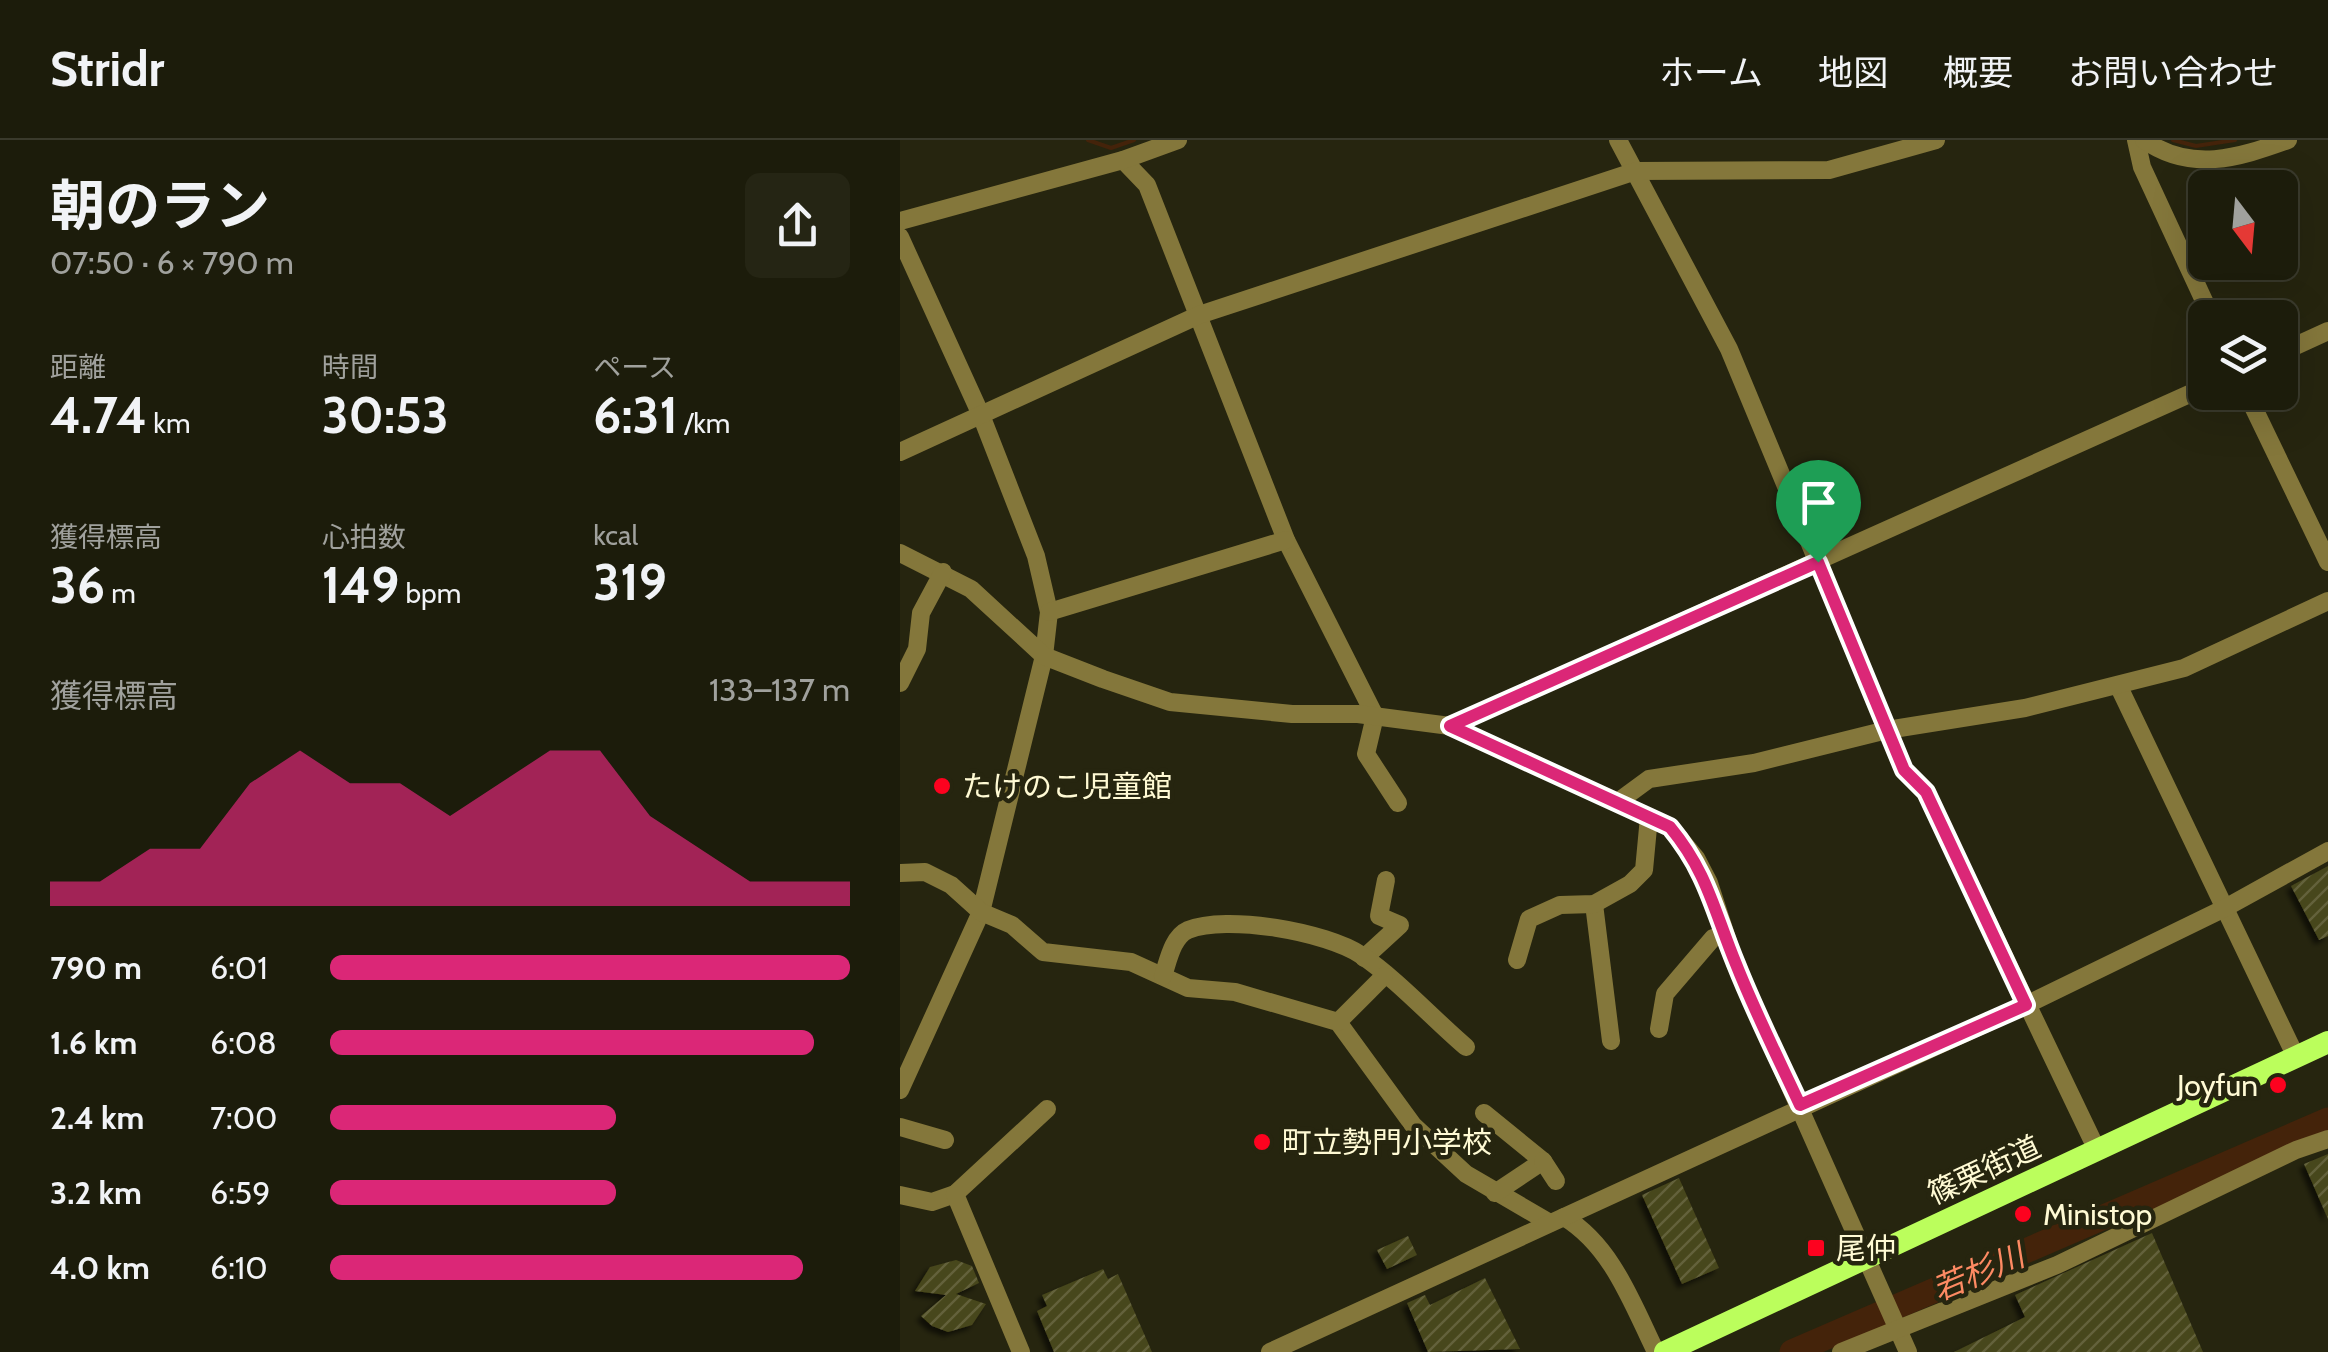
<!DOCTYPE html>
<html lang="ja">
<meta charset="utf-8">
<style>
body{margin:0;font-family:Cabin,"Noto Sans JP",sans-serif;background:#252514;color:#f1f3f6;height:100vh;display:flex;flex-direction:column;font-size:38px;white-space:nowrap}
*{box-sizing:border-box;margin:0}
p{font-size:32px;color:#a0a19d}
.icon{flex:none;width:55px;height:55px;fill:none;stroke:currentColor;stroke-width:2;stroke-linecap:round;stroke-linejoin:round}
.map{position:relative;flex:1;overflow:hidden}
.sheet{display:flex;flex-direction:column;background:#1c1c0b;width:900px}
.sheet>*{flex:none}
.needle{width:65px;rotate:164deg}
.controls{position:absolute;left:1288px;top:30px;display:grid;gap:20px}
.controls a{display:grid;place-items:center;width:110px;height:110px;border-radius:15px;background:#1c1c0b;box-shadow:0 10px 40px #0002,0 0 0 2px #3a3a2c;font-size:50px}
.pin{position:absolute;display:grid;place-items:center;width:85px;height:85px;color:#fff;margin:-102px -42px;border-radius:50% 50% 50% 0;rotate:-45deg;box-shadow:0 0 10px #0007}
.pin .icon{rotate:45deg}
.round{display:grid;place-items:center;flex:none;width:105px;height:105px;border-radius:15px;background:#252514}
.overview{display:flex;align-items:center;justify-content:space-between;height:170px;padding:0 50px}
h1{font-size:55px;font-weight:700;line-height:75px}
.stats{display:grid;grid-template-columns:repeat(3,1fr);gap:15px;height:170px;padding:10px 50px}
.stats div{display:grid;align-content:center}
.stats b{font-size:50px;font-weight:700}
.stats small{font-size:28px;font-weight:400}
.stats p{font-size:28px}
.chart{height:280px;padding:20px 50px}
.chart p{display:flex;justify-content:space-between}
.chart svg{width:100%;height:180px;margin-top:10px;fill:#db2777;opacity:.7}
ul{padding:0 50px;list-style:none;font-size:32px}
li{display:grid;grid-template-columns:160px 120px 1fr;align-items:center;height:75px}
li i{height:25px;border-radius:12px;background:#db2777}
header{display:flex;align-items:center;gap:60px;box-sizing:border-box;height:140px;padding:0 50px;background:#1c1c0b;border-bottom:2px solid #3a3a2c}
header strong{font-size:48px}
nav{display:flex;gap:55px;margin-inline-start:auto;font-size:35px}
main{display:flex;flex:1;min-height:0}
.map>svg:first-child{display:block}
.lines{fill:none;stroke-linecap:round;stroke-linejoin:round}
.stream{stroke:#44230a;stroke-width:4}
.river{stroke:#44230a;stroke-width:25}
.building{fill:url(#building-hatch);filter:url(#shadow)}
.minor{stroke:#84773b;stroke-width:18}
.major{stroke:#bbfe5c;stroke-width:22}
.route-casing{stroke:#fff;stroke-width:20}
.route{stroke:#db2777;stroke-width:12}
.poi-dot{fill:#fd021f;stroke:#26250f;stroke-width:4}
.labels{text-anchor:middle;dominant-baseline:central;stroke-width:9;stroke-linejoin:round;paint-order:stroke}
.poi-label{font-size:30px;fill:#fffad4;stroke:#26250f;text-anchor:start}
.street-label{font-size:30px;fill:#fffad4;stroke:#26250f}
.water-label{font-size:32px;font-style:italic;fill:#fe8a63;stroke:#26250f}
</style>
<header>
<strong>Stridr</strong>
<nav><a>ホーム</a><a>地図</a><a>概要</a><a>お問い合わせ</a></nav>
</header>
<main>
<section class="sheet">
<div class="overview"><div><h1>朝のラン</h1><p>07:50 · 6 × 790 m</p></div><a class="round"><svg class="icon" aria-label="share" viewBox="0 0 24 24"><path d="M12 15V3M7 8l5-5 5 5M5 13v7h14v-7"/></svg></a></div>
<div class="stats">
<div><p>距離</p><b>4.74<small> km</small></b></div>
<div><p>時間</p><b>30:53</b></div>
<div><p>ペース</p><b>6:31<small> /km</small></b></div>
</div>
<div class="stats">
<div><p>獲得標高</p><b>36<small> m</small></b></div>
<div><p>心拍数</p><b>149<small> bpm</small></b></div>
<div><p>kcal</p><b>319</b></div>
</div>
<div class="chart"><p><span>獲得標高</span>133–137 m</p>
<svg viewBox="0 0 160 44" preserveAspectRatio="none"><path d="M0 44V38L10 38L20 30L30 30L40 14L50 6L60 14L70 14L80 22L90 14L100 6L110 6L120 22L130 30L140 38L150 38L160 38V44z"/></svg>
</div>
<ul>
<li><b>790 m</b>6:01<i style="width:100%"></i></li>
<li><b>1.6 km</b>6:08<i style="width:93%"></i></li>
<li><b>2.4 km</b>7:00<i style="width:55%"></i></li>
<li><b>3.2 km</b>6:59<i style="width:55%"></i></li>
<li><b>4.0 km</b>6:10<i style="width:91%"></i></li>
</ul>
</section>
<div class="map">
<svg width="1428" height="1212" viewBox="0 0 1428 1212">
<defs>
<pattern id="building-hatch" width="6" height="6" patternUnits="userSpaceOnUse" patternTransform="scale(2.5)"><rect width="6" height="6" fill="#47461b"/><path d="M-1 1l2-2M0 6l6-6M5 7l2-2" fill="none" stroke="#63623b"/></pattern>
<filter id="shadow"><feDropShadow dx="-4.5" dy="4.5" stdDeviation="2.5" flood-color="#0009"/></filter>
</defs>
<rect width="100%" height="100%" fill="#26250f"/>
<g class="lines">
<!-- stream -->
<g class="stream">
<polyline points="188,0 211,8 234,0"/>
<polyline points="1273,0 1296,6 1335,0"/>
</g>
<!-- river -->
<polyline class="river" points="892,1212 1428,980"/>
</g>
<!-- building -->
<g class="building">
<polygon points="1428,726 1428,796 1419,800 1391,746"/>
<polygon points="1428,1014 1428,1079 1404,1024"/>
<polygon points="779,1038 819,1128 782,1144 742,1055"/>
<polygon points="1252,1093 1303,1212 1054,1212 1125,1177 1115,1155"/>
<polygon points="508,1096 517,1115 487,1129 477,1110"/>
<polygon points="56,1120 72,1126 79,1143 56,1154 86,1164 72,1185 48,1192 32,1186 21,1176 46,1155 15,1151 30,1127"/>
<polygon points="203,1129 208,1139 218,1134 252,1212 154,1212 137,1171 147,1166 142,1155"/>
<polygon points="585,1138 620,1209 528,1212 507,1163 525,1155 530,1165"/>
</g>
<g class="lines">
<!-- minor -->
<g class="minor">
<polyline points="718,0 829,209 1004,630 1026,653 1197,1010"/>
<polyline points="1236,0 1242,27 1312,178"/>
<path d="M1244 0C1291 33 1338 18 1388 0"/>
<polyline points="223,20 247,45 386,400 475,576 466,614 498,663"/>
<polyline points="0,81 223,20 278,0"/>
<polyline points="0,97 81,275 136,416 149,472 144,516 81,772 0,950"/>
<polyline points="1380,213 1428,191"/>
<polyline points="1346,252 1428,422"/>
<polyline points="0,312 299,175 736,31 929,30 1036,0"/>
<polyline points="0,413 71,449 144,516 203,539 270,562 392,574 458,574 550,586 770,687 796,718 809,743 835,823 1008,1212"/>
<polyline points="149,472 386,400"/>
<polyline points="0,543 17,509 21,473 43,432"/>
<polyline points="1219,547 1396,917"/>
<polyline points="550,586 1305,247"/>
<polyline points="719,661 749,639 854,623 987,590 1125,568 1284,528 1428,461"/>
<polyline points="0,733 25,732 51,745 81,772 112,785 143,812 231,822 288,848 335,852 438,882 513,985 566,1034 650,1083"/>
<polyline points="694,764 711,901"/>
<polyline points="464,818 500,785 479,776 486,740"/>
<polyline points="617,820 629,779 660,765 694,764 730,744 744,730 749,677"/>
<path d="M263 836C268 822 272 797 288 790 326 774 427 792 461 815 498 840 532 878 566 907"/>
<polyline points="438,882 484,836"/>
<polyline points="759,889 765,854 813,798 825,794"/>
<polyline points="584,973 643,1021 595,1053"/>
<polyline points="0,987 45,1000"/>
<polyline points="643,1021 656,1041"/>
<polyline points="0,1055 32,1062 55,1054"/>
<path d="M664 1077C712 1106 732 1163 756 1212"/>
<polyline points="121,1212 55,1054 147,969"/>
<polyline points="370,1212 1126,865 1325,768 1428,711"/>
<polyline points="941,1212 1157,1125 1396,1010 1428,999"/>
</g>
<!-- major -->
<polyline class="major" points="765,1212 1428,902"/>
</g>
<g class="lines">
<!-- route casing -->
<g class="route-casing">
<path id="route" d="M918 422 1004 630 1026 652 1126 865 900 965C878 918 855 872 836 824 814 771 808 733 770 687L550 586Z"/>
</g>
<!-- route -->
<use href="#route" class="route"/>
</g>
<!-- markers -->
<g class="poi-dot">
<circle cx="42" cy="646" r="10"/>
<circle cx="1378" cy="945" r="10"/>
<circle cx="362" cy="1002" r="10"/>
<circle cx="1123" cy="1074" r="10"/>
<rect x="906" y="1098" width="20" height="20" rx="5"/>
</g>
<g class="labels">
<!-- poi labels -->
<g class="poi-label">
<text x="62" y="646">たけのこ児童館</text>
<text x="1358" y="945" text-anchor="end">Joyfun</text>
<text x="382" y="1002">町立勢門小学校</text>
<text x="1143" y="1074">Ministop</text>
<text x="936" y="1108">尾仲</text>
</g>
<!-- street labels -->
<g class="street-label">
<text transform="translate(1084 1030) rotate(-25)">篠栗街道</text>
</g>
<!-- water labels -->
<g class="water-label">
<text transform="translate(1078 1132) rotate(-23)">若杉川</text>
</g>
</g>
</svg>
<div class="controls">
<a><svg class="needle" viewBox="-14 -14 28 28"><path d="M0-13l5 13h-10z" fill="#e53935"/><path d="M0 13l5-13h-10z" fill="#a0a19d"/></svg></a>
<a><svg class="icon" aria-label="layers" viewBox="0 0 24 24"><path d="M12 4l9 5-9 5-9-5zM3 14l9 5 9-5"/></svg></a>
</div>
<div class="pin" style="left:918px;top:422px;background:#1e9e55"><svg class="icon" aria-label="arrive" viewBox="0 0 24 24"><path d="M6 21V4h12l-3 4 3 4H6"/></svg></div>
</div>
</main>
